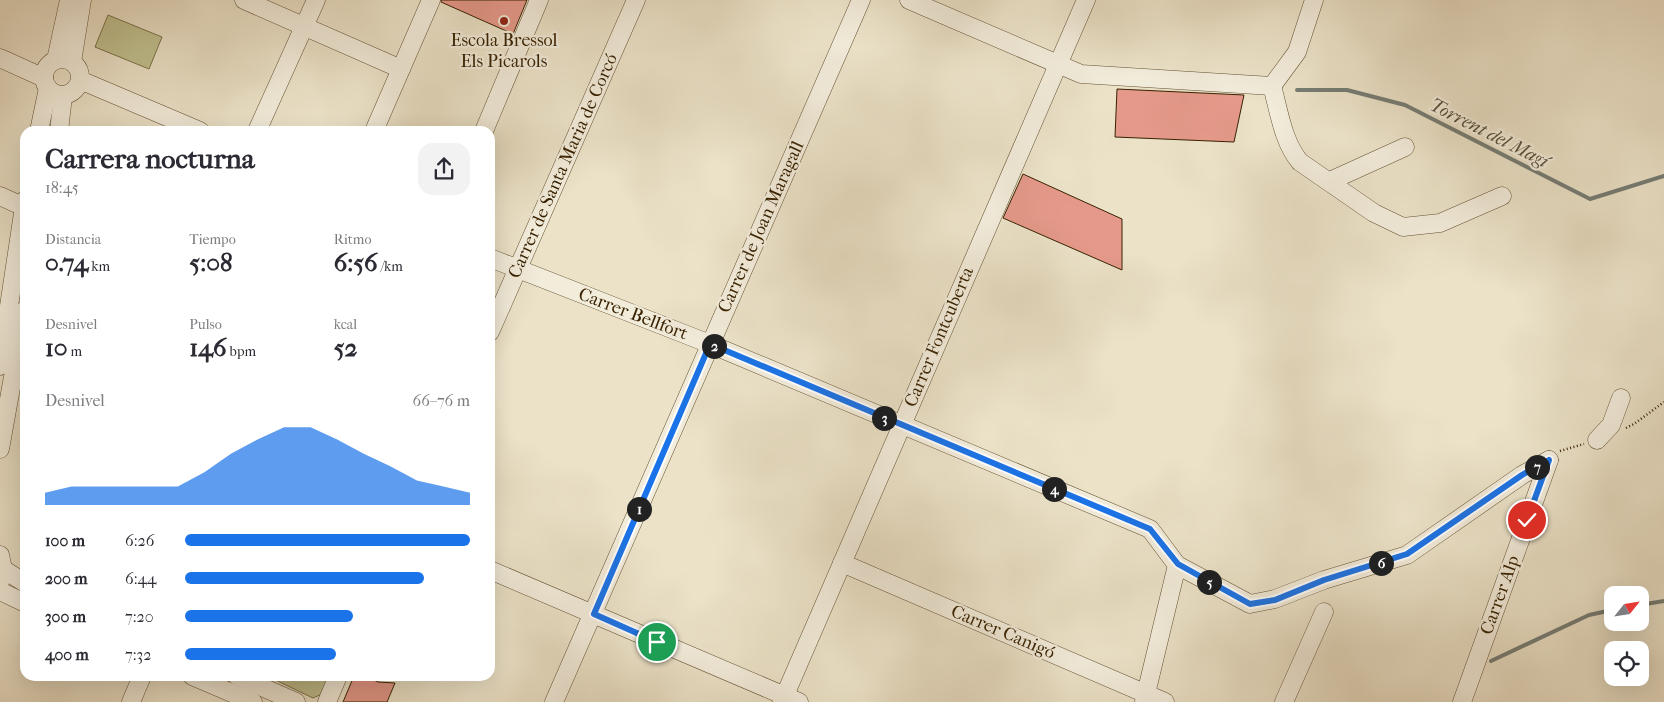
<!DOCTYPE html>
<html lang="es">
<meta charset="utf-8">
<style>
body{margin:0;font-family:"IM FELL French Canon",serif;background:#f2f2f3;color:#2b2b33;height:100vh;display:flex;flex-direction:column;font-size:19px;white-space:nowrap}
*{box-sizing:border-box;margin:0}
p{font-size:16px;color:#7c7c81}
.icon{flex:none;width:28px;height:28px;fill:none;stroke:currentColor;stroke-width:2;stroke-linecap:round;stroke-linejoin:round}
.map{position:relative;flex:1;overflow:hidden}
.sheet{position:absolute;left:20px;top:126px;width:475px;height:555px;display:flex;flex-direction:column;background:#fff;border-radius:15px;box-shadow:0 5px 20px #0002}
.sheet>*{flex:none}
.needle{width:32px;rotate:60deg}
.buttons{position:absolute;left:1604px;top:586px;display:grid;gap:10px}
.buttons a{display:grid;place-items:center;width:45px;height:45px;border-radius:10px;background:#fff;box-shadow:0 5px 20px #0002;font-size:25px}
.pin{position:absolute;display:grid;place-items:center;width:42px;height:42px;color:#fff;margin:-21px;border:2px solid #fff;border-radius:50%;box-shadow:0 1px 5px #0007}
.km{position:absolute;width:25px;height:25px;margin:-12px;border-radius:50%;background:#222;color:#fff;font-size:14px;line-height:25px;text-align:center}
.round{display:grid;place-items:center;flex:none;width:52px;height:52px;border-radius:15px;background:#f2f2f3}
.head{display:flex;align-items:center;justify-content:space-between;height:85px;padding:0 25px}
h1{font-size:28px;font-weight:700;line-height:38px}
.stats{display:grid;grid-template-columns:repeat(3,1fr);gap:8px;height:85px;padding:5px 25px}
.stats div{display:grid;align-content:center}
.stats b{font-size:25px;font-weight:700}
.stats small{font-size:14px;font-weight:400}
.stats p{font-size:14px}
.chart{height:140px;padding:10px 25px}
.chart p{display:flex;justify-content:space-between}
.chart svg{width:100%;height:90px;margin-top:5px;fill:#1a73e8;opacity:.7}
ul{padding:0 25px;list-style:none;font-size:16px}
li{display:grid;grid-template-columns:80px 60px 1fr;align-items:center;height:38px}
li i{height:12px;border-radius:6px;background:#1a73e8}
.map>svg:first-child{display:block}
.green{fill:#c0c090;stroke:#7c7149}
.lines{fill:none;stroke-linecap:round;stroke-linejoin:round}
.stream{stroke:#767d75;stroke-width:4}
.building{fill:#e5998a;stroke:#382202}
.minor-casing{stroke:#655234;stroke-width:19}
.path{stroke:#382202;stroke-width:2.5;stroke-dasharray:1 2.5;stroke-linecap:butt}
.minor{stroke:#f2ecdb;stroke-width:18}
.route-casing{stroke:#fff;stroke-width:10}
.route{stroke:#1a73e8;stroke-width:6}
.poi-dot{fill:#8f2418;stroke:#f2ecdb;stroke-width:2}
.labels{text-anchor:middle;dominant-baseline:central;stroke-width:4.5;stroke-linejoin:round;paint-order:stroke}
.poi-label{font-size:18px;fill:#382202;stroke:#f2ecdb}
.street-label{font-size:18px;fill:#382202;stroke:#f2ecdb}
.water-label{font-size:19px;font-style:italic;fill:#57503b;stroke:#f2ecdb}
</style>
<div class="map">
<svg width="1664" height="702" viewBox="0 0 1664 702">
<rect width="100%" height="100%" fill="#ebe2c8"/>
<filter id="stains"><feTurbulence type="fractalNoise" baseFrequency=".004" numOctaves="4"/><feColorMatrix values="0 0 0 0 .2 0 0 0 0 .09 0 0 0 0 .02 0 0 0 .5 -.17"/></filter>
<radialGradient id="worn" r=".72"><stop offset=".6" stop-color="#630" stop-opacity="0"/><stop offset="1" stop-color="#630" stop-opacity=".3"/></radialGradient>
<!-- green -->
<g class="green">
<polygon points="108,15 162,37 149,69 95,47"/>
<polygon points="267,676 330,676 322,694 313,698"/>
</g>
<g class="lines">
<!-- stream -->
<g class="stream">
<polyline points="1297,90 1347,90 1405,105 1590,199 1664,176"/>
<polyline points="1640,605 1664,601"/>
<polyline points="1491,661 1589,615 1612,610"/>
</g>
</g>
<!-- building -->
<g class="building">
<polygon points="441,0 527,0 513,34 441,2"/>
<polygon points="1117,89 1244,95 1234,142 1115,137"/>
<polygon points="1023,174 1122,219 1122,270 1003,218"/>
<polygon points="354,676 366,676 378,682 395,683 387,702 343,702"/>
</g>
<g class="lines">
<!-- minor casing -->
<g class="minor-casing">
<g id="minor">
<polyline points="244,0 401,69"/>
<polyline points="909,0 1081,74 1272,86"/>
<polyline points="0,58 44,78"/>
<circle cx="62" cy="77" r="18"/>
<polyline points="56,60 69,0"/>
<polyline points="72,62 82,0"/>
<polyline points="80,80 200,131"/>
<path d="M1272 86C1279 111 1283 142 1300 162L1374 213 1403 227 1440 223 1502 196"/>
<polyline points="1272,86 1297,52 1314,0"/>
<polyline points="39,131 48,88"/>
<polyline points="59,131 63,96"/>
<polyline points="257,131 316,0"/>
<polyline points="374,131 431,0"/>
<polyline points="484,131 539,0"/>
<polyline points="1330,181 1405,147"/>
<polyline points="0,196 24,207"/>
<polyline points="490,258 710,344 1150,529 1177,565 1250,604 1275,599 1324,580 1407,555 1522,475 1549,460"/>
<polyline points="490,332 636,0"/>
<polyline points="0,366 25,200"/>
<polyline points="1597,440 1611,425 1621,398"/>
<polyline points="0,449 25,310"/>
<polyline points="0,555 3,569 0,582"/>
<polyline points="842,563 1165,702"/>
<polyline points="3,569 25,583"/>
<polyline points="490,570 799,702"/>
<polyline points="0,591 25,603"/>
<polyline points="192,676 253,702"/>
<polyline points="237,676 296,702"/>
<polyline points="131,702 142,676"/>
<polyline points="327,702 338,676"/>
<polyline points="554,702 861,0"/>
<polyline points="782,702 1086,0"/>
<polyline points="1144,702 1177,565"/>
<polyline points="1284,702 1324,612"/>
<polyline points="1462,702 1549,460"/>
</g>
</g>
<!-- path -->
<g class="path">
<polyline points="1626,428 1634,424 1664,402"/>
<polyline points="1560,451 1584,444"/>
</g>
<!-- minor -->
<use href="#minor" class="minor"/>
</g>
<g class="lines">
<!-- route casing -->
<g class="route-casing">
<polyline id="route" points="657,642 594,614 710,344 1150,529 1178,564 1250,604 1275,600 1324,580 1407,554 1522,475 1549,460 1527,520"/>
</g>
<!-- route -->
<use href="#route" class="route"/>
</g>
<!-- markers -->
<circle class="poi-dot" cx="504" cy="21" r="5"/>
<g class="labels">
<!-- poi labels -->
<g class="poi-label">
<text x="504" y="40">Escola Bressol<tspan x="504" dy="21">Els Picarols</tspan></text>
</g>
<!-- street labels -->
<g class="street-label">
<text transform="translate(563 166) rotate(-66)">Carrer de Santa Maria de Corcó</text>
<text transform="translate(761 227) rotate(-66)">Carrer de Joan Maragall</text>
<text transform="translate(633 314) rotate(21)">Carrer Bellfort</text>
<text transform="translate(939 337) rotate(-67)">Carrer Fontcuberta</text>
<text transform="translate(1500 595) rotate(-70)">Carrer Alp</text>
<text transform="translate(1003 632) rotate(23)">Carrer Canigó</text>
</g>
<!-- water labels -->
<g class="water-label">
<text transform="translate(1489 133) rotate(27)">Torrent del Magí</text>
</g>
</g>
<rect width="100%" height="100%" filter="url(#stains)"/>
<rect width="100%" height="100%" fill="url(#worn)"/>
</svg>
<div class="buttons">
<a><svg class="needle" viewBox="-14 -14 28 28"><path d="M0-13l5 13h-10z" fill="#e53935"/><path d="M0 13l5-13h-10z" fill="#7c7c81"/></svg></a>
<a><svg class="icon" aria-label="locate" viewBox="0 0 24 24"><circle cx="12" cy="12" r="6"/><path d="M12 2v4M12 18v4M2 12h4M18 12h4"/></svg></a>
</div>
<div class="pin" style="left:657px;top:642px;background:#1e9e55"><svg class="icon" aria-label="arrive" viewBox="0 0 24 24"><path d="M6 21V4h12l-3 4 3 4H6"/></svg></div>
<div class="pin" style="left:1527px;top:520px;background:#d93025"><svg class="icon" aria-label="check" viewBox="0 0 24 24"><path d="M5 12l5 5 9-10"/></svg></div>
<b class="km" style="left:639px;top:509px">1</b>
<b class="km" style="left:714px;top:346px">2</b>
<b class="km" style="left:884px;top:418px">3</b>
<b class="km" style="left:1054px;top:489px">4</b>
<b class="km" style="left:1209px;top:582px">5</b>
<b class="km" style="left:1381px;top:563px">6</b>
<b class="km" style="left:1537px;top:467px">7</b>
<section class="sheet">
<div class="head"><div><h1>Carrera nocturna</h1><p>18:45</p></div><a class="round"><svg class="icon" aria-label="share" viewBox="0 0 24 24"><path d="M12 15V3M7 8l5-5 5 5M5 13v7h14v-7"/></svg></a></div>
<div class="stats">
<div><p>Distancia</p><b>0.74<small> km</small></b></div>
<div><p>Tiempo</p><b>5:08</b></div>
<div><p>Ritmo</p><b>6:56<small> /km</small></b></div>
</div>
<div class="stats">
<div><p>Desnivel</p><b>10<small> m</small></b></div>
<div><p>Pulso</p><b>146<small> bpm</small></b></div>
<div><p>kcal</p><b>52</b></div>
</div>
<div class="chart"><p><span>Desnivel</span>66–76 m</p>
<svg viewBox="0 0 160 44" preserveAspectRatio="none"><path d="M0 44V38L10 35L20 35L30 35L40 35L50 35L60 28L70 19L80 12L90 6L100 6L110 12L120 19L130 25L140 32L150 35L160 38V44z"/></svg>
</div>
<ul>
<li><b>100 m</b>6:26<i style="width:100%"></i></li>
<li><b>200 m</b>6:44<i style="width:84%"></i></li>
<li><b>300 m</b>7:20<i style="width:59%"></i></li>
<li><b>400 m</b>7:32<i style="width:53%"></i></li>
</ul>
</section>
</div>
